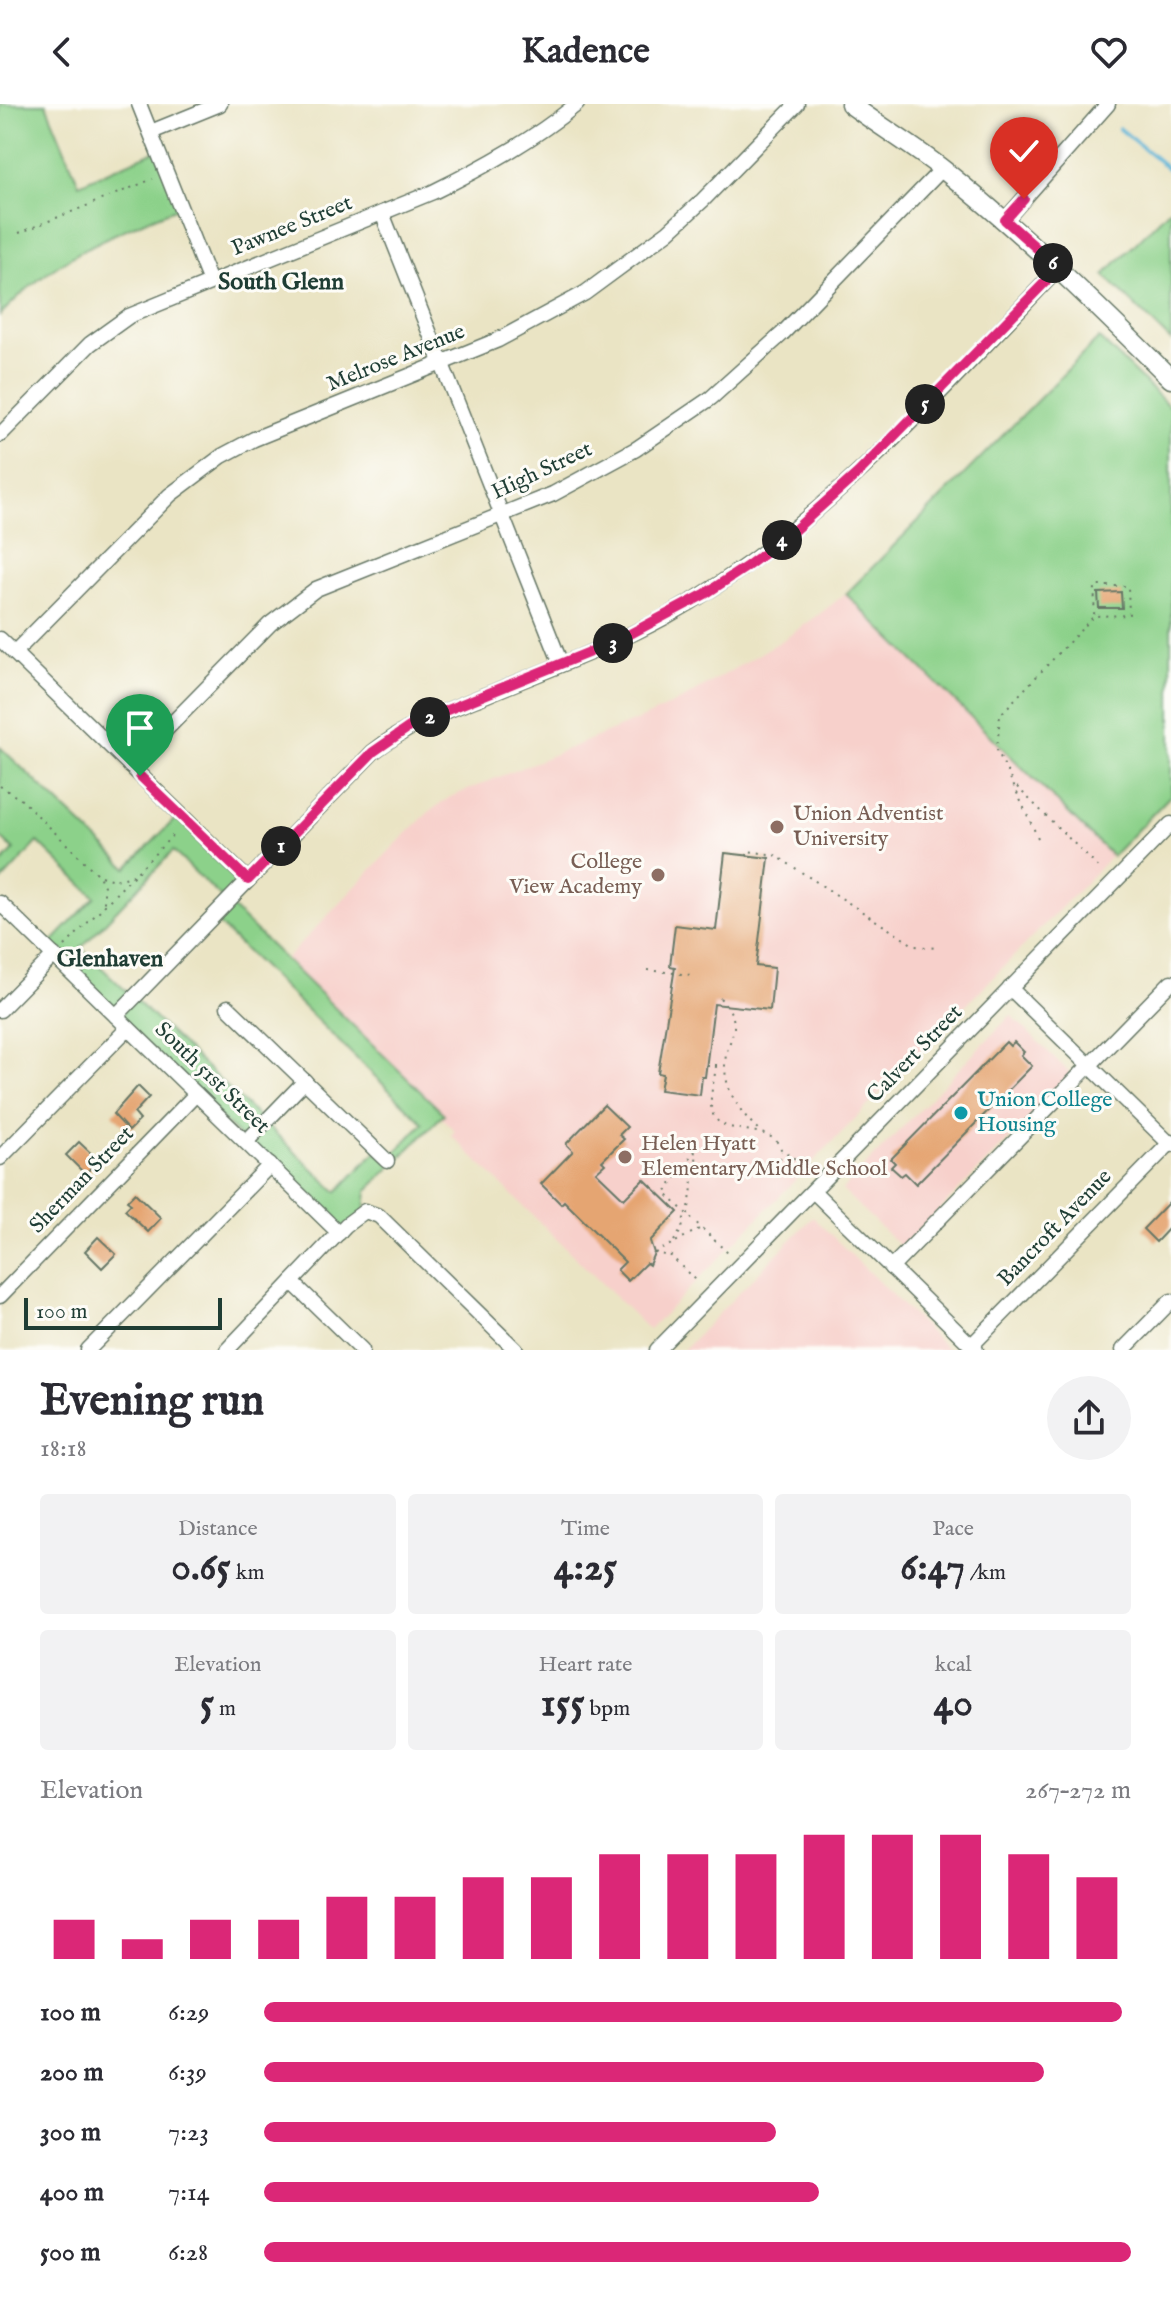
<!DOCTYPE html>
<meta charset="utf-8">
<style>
body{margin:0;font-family:"IM FELL English",serif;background:#f2f2f3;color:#2b2b33;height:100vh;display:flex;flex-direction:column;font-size:30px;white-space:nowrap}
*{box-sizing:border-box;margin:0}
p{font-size:26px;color:#7c7c81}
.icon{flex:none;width:44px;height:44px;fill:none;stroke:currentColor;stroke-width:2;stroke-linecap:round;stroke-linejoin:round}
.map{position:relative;height:1246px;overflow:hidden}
.details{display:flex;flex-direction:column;background:#fff;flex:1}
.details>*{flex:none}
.scale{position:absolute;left:24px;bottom:20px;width:198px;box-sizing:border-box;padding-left:8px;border:4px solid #1f3d34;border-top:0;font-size:22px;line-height:28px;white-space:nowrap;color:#1f3d34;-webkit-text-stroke:6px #fdfcf7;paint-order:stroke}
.pin{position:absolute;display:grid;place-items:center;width:68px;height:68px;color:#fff;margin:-82px -34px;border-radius:50% 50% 50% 0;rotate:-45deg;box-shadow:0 0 8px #0007}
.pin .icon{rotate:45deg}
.km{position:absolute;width:40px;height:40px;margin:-20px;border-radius:50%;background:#222;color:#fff;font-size:22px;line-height:40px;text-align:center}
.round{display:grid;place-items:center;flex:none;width:84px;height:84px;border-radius:42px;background:#f2f2f3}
.headline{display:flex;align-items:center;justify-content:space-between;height:136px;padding:0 40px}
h1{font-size:44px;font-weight:700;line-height:60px}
.figures{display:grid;grid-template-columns:repeat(3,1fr);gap:12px;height:136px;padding:8px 40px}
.figures div{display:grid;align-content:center;border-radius:8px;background:#f2f2f3;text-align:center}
.figures b{font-size:40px;font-weight:700}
.figures small{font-size:22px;font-weight:400}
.figures p{font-size:22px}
.chart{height:224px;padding:16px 40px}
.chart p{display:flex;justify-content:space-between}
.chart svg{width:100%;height:144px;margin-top:8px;stroke:#db2777;stroke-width:6}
ul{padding:0 40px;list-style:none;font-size:26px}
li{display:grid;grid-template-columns:128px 96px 1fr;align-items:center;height:60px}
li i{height:20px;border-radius:10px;background:#db2777}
header{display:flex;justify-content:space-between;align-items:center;height:104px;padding:0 40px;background:#fff;font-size:36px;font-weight:700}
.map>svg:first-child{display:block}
.built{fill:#f7d0cb}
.green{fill:#8cd18a;stroke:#56875f;stroke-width:2;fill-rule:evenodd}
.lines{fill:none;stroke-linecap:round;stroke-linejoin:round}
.stream{stroke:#59b3d6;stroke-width:4}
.building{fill:#e5a572}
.minor-casing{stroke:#676;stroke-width:17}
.major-casing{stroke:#676;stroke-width:21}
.path{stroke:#676;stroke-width:2;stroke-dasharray:2 6;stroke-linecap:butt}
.minor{stroke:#fff;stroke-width:14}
.major{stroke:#fff;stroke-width:18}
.route-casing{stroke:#fff;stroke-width:16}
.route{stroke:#db2777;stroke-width:10}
.education-dot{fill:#8d6e63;stroke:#fdfcf7;stroke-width:3}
.culture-dot{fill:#0f9aa8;stroke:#fdfcf7;stroke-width:3}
.labels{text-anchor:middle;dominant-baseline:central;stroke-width:6;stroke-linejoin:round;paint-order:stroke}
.street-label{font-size:22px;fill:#1f3d34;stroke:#fdfcf7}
.education-label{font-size:22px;fill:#785e54;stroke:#fdfcf7;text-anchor:start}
.culture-label{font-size:22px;fill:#0d838f;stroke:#fdfcf7;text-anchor:start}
.neighbourhood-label{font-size:24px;font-weight:bold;fill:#1f3d34;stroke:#fdfcf7}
</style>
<header><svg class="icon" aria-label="back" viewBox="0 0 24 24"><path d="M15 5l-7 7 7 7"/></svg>Kadence<svg class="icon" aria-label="heart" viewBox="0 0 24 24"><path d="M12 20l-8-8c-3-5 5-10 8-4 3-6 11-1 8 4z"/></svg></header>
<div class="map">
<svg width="1171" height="1246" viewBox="0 0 1171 1246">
<rect width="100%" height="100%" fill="#fdfcf7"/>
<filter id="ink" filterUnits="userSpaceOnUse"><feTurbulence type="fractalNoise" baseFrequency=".0125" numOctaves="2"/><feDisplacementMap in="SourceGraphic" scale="16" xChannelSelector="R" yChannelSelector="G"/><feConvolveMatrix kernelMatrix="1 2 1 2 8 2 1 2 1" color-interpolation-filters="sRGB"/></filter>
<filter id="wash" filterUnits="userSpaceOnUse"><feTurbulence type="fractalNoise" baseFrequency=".006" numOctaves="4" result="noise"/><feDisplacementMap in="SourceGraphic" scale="32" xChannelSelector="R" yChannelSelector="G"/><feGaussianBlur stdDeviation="1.8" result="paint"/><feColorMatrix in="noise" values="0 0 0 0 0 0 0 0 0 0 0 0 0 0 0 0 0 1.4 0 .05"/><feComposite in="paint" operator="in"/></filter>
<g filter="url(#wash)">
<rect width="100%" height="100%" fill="#eae4c4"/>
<!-- built -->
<g class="built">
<polygon points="1099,234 1171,304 1171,691 649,1226 451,1031 455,1027 441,1013 443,1010 286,855 399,737 429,708 450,693 650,611 685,594 786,534 817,512 849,487"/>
<polygon points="1011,911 1072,971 902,1144 842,1086"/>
<polygon points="813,1113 948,1246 683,1246"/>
</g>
<!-- green -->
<g class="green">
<path d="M0 0H46L79 80 157 46 180 103C109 130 53 155 0 211Z"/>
<polygon points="1171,104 1171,237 1104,171"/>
<polygon points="1099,234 1171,304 1171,691 1112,752 846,490"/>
<path d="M0 643 127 764 180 710 248 776 227 799 444 1010 367 1087 365 1107 339 1129 46 844 95 793 38 738 0 779V761L14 746 0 733ZM173 747 226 798 211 813 423 1019 387 1057 376 1047 337 1088 81 844Z"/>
</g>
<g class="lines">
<!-- stream -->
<polyline class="stream" points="1119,24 1171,67"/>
</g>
<g id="blocks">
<!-- building -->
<g class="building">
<polygon points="1121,488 1122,504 1099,504 1098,489"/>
<polygon points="725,749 769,754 756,862 774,864 770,906 714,900 705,973 702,973 700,991 660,986 663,970 658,969 675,863 670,862 675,821 716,826"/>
<polygon points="1006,938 1010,942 1014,938 1024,948 1021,951 1032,962 916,1080 905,1069 901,1072 891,1063 895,1059 891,1055"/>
<polygon points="138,982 149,993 134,1009 140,1016 129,1027 113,1010"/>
<polygon points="604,1001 627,1023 619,1031 624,1035 602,1057 605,1060 596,1068 624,1095 644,1075 678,1108 650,1137 654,1149 649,1161 646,1159 628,1177 617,1166 625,1158 564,1097 561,1100 541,1080 573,1047 566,1040"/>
<polygon points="79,1038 98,1056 85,1070 66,1051"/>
<polygon points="135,1089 161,1114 148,1128 125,1106 131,1100 127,1097"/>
<polygon points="1171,1096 1171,1122 1156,1138 1143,1125"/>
<polygon points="98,1133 116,1150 102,1164 85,1147"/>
</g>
</g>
</g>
<g filter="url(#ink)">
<use href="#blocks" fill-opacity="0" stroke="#676" stroke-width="2"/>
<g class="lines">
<!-- minor casing -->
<g class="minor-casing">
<g id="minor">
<polyline points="139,0 210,178"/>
<polyline points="151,28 220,0"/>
<polyline points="382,109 561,560"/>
<polyline points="1005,116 1108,0"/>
<path d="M0 331 90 240 129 212 433 88C484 63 533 36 577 0"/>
<polyline points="0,535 248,776"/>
<polyline points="14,549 170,391 222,352 254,335 498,236 585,189 668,128 703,96 797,0"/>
<polyline points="130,662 270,520 316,485 553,390 636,345 711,294 782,230 942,65"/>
<polyline points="0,799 339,1129"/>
<polyline points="1010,884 1171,1041"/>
<polyline points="228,903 387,1057"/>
<polyline points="0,906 54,851"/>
<path d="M116 912 373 648C407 621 446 607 486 591 546 566 608 544 665 513 820 427 937 290 1059 164"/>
<polyline points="246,1038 305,977"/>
<polyline points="0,1054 128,924"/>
<polyline points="813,1087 976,1246"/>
<polyline points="891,1164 1171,878"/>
<polyline points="292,1178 362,1246"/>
<polyline points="0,1192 196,990"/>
<polyline points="971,1242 1171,1038"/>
<polyline points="88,1246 270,1061"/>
<polyline points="227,1246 346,1121 365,1107 379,1112 516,1246"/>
<polyline points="657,1246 1171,720"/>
<polyline points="1123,1246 1171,1197"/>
</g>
</g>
<!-- major casing -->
<g class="major-casing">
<path id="major" d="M850 0C881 23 915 43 945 67 1025 131 1098 202 1171 275"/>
</g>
<!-- path -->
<g class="path">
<polyline points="19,129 153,75"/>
<polyline points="0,682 23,697 99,772 104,782 104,802"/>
<polyline points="1017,683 1102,767"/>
<polyline points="1038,734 997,646 1000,611 1094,512 1129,511 1128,482 1095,482 1094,512"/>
<polyline points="747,752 748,747 775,751 915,842 936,844"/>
<path d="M101 772C113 777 121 776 133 771"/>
<polyline points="65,842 176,728"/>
<polyline points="648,866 691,871"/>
<path d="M720 894C749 925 724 933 725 964 726 990 743 1012 761 1028"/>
<polyline points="707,961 723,961"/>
<path d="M716 962C715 974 710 988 711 1001 712 1038 771 1015 781 1045L798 1057 813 1062"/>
<polyline points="780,1055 781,1047"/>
<polyline points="688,1111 697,1049 694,1048 665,1089 731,1152"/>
<polyline points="674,1137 682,1125 685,1109"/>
<polyline points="654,1149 671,1152 698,1179"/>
<polyline points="655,1149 701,1124"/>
</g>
<!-- minor -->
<use href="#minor" class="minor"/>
<!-- major -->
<use href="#major" class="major"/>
</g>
</g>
<g class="lines" filter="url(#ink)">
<!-- route casing -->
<g class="route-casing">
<polyline id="route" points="140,672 248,776 373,648 415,619 617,537 705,490 746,463 789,431 858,369 1059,164 1005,116 1024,95"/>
</g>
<!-- route -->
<use href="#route" class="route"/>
</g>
<!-- markers -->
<g class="education-dot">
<circle cx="777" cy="723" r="8"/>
<circle cx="658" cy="771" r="8"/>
<circle cx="625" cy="1053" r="8"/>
</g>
<circle class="culture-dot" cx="961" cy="1009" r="8"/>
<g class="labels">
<!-- street labels -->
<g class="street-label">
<text transform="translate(292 122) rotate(-22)">Pawnee Street</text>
<text transform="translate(396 254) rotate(-22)">Melrose Avenue</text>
<text transform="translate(542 367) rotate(-25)">High Street</text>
<text transform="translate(915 950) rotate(-46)">Calvert Street</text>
<text transform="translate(212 974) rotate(44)">South 51st Street</text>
<text transform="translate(82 1076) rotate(-46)">Sherman Street</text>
<text transform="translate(1055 1124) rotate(-46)">Bancroft Avenue</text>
</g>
<!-- education labels -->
<g class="education-label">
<text x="793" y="710">Union Adventist<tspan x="793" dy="25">University</tspan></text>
<text x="642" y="758" text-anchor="end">College<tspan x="642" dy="25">View Academy</tspan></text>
<text x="641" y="1040">Helen Hyatt<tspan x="641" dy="25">Elementary/Middle School</tspan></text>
</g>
<!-- culture labels -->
<g class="culture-label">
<text x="977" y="996">Union College<tspan x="977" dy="25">Housing</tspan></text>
</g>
<!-- neighbourhood labels -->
<g class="neighbourhood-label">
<text x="281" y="178">South Glenn</text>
<text x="110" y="855">Glenhaven</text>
</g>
</g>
</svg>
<div class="scale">100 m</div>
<div class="pin" style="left:140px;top:672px;background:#1e9e55"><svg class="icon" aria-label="arrive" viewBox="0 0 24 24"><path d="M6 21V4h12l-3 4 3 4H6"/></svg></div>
<div class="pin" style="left:1024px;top:95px;background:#d93025"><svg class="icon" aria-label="check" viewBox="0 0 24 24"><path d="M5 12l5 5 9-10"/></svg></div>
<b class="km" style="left:281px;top:742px">1</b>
<b class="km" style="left:430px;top:613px">2</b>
<b class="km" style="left:613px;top:539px">3</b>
<b class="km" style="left:782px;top:436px">4</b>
<b class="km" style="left:925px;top:300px">5</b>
<b class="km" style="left:1053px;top:159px">6</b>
</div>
<section class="details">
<div class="headline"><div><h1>Evening run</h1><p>18:18</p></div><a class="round"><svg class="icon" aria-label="share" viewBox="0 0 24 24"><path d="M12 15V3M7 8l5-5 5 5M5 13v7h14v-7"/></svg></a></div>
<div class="figures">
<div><p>Distance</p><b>0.65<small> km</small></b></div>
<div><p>Time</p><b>4:25</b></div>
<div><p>Pace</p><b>6:47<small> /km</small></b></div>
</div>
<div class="figures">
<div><p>Elevation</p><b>5<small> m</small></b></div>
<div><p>Heart rate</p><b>155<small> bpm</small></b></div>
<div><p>kcal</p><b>40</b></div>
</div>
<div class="chart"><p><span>Elevation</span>267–272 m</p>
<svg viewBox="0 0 160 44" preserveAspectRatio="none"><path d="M5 44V32M15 44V38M25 44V32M35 44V32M45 44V25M55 44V25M65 44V19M75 44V19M85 44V12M95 44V12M105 44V12M115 44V6M125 44V6M135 44V6M145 44V12M155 44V19"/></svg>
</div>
<ul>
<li><b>100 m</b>6:29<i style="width:99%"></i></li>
<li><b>200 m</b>6:39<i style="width:90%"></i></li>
<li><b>300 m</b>7:23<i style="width:59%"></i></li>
<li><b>400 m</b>7:14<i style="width:64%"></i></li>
<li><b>500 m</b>6:28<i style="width:100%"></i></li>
</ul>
</section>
